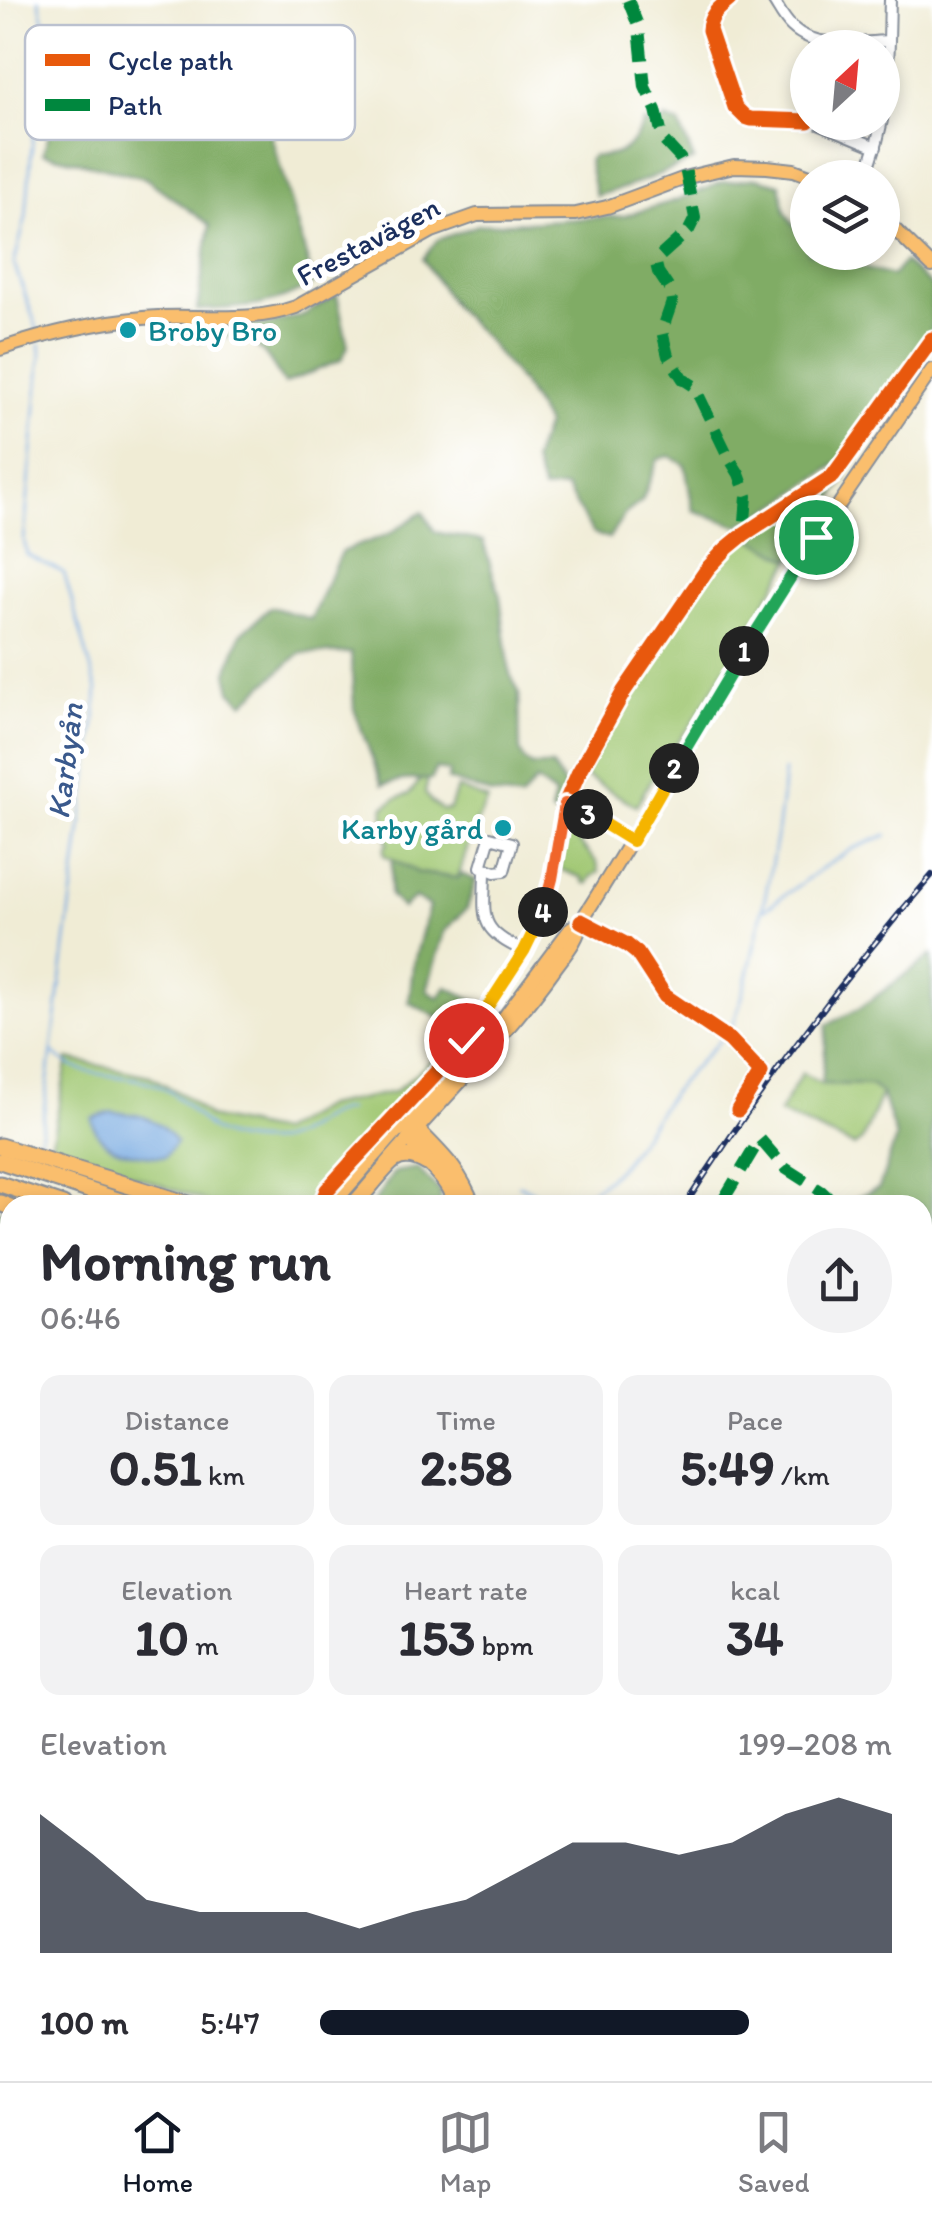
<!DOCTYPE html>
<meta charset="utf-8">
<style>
body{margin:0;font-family:Itim,sans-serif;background:#f2f2f3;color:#2b2b33;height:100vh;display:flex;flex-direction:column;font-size:38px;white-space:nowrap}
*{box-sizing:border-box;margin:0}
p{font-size:32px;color:#7c7c81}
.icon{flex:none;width:55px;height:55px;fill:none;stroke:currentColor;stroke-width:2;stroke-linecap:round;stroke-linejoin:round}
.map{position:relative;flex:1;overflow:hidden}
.sheet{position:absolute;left:0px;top:1195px;width:932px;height:888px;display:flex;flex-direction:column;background:#fff;border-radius:30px 30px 0 0;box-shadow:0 5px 15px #0003}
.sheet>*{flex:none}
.needle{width:65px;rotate:26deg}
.controls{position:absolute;left:790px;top:30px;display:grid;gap:20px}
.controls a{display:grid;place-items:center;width:110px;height:110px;border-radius:50%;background:#fff;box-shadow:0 5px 15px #0003;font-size:50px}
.pin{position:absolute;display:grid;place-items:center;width:85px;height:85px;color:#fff;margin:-42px;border:5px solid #fff;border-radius:50%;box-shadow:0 2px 10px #0007}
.km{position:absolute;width:50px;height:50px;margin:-25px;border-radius:50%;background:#222;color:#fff;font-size:28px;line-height:50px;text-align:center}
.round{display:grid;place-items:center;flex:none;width:105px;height:105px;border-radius:52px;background:#f2f2f3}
.head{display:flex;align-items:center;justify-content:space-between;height:170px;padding:0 40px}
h1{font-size:55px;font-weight:700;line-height:75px}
.stats{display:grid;grid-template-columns:repeat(3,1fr);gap:15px;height:170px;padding:10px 40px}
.stats div{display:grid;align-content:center;border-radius:20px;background:#f2f2f3;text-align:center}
.stats b{font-size:50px;font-weight:700}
.stats small{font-size:28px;font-weight:400}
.stats p{font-size:28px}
.chart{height:280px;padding:20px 40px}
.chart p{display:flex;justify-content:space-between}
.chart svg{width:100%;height:180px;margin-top:10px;fill:#111827;opacity:.7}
ul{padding:0 40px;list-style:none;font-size:32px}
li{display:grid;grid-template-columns:160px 120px 1fr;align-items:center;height:75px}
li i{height:25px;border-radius:12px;background:#111827}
.tab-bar{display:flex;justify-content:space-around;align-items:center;height:140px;border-top:2px solid #e1e1e2;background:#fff;font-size:28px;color:#7c7c81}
.tab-bar a{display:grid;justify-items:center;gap:5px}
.tab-bar .on{color:#111827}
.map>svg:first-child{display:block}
.green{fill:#a1c873;stroke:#5e7c68;stroke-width:2.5}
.forest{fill:#80ac65;stroke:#4e6e62;stroke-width:2.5}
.water{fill:#74a8e0;stroke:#486c9f;stroke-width:2.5}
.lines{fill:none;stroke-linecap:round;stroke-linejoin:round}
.stream{stroke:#74a8e0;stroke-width:2.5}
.minor-casing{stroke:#868e9a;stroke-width:14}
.major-casing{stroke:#868e9a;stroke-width:16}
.highway-casing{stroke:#868e9a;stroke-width:19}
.minor{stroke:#fff;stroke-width:10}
.major{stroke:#fabe6d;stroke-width:12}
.highway{stroke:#fabe6d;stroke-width:15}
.rail-casing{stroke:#1b2f5e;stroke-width:6}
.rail{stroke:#fff;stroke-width:2.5;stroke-dasharray:8;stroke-linecap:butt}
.quiet{stroke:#00873e;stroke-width:12;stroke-dasharray:25 12;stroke-linecap:butt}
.cycleway-casing{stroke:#fff;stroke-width:21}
.cycleway{stroke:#e8590c;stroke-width:15}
.split-1-casing{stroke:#fff;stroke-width:20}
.split-2-casing{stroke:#fff;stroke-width:20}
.split-3-casing{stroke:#fff;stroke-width:20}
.split-4-casing{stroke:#fff;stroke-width:20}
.split-5-casing{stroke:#fff;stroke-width:20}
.split-1{stroke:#22a559;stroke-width:12}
.split-2{stroke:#22a559;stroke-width:12}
.split-3{stroke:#f5b400;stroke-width:12}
.split-4{stroke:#f0652b;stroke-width:12}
.split-5{stroke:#f5b400;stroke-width:12}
.culture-dot{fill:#0f9aa8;stroke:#fff;stroke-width:4}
.labels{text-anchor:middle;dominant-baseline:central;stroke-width:10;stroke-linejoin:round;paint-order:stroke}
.street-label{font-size:30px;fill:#1b2f5e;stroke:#fff}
.culture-label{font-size:30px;fill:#0d838f;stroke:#fff;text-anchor:start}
.water-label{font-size:32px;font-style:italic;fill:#3a598c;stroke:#fff}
.key{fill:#fff;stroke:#bbc1cf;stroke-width:2.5}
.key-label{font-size:28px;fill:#1b2f5e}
</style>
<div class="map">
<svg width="932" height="2081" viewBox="0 0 932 2081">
<rect width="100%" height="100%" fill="#fff"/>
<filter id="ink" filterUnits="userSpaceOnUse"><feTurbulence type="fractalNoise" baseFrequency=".01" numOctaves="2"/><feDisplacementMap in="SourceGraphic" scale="20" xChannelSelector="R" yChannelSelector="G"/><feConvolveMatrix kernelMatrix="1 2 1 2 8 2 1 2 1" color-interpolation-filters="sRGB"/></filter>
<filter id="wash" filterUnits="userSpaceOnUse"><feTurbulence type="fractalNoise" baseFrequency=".0048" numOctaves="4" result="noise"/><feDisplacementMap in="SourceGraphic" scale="40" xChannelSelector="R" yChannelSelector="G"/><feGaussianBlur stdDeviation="2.25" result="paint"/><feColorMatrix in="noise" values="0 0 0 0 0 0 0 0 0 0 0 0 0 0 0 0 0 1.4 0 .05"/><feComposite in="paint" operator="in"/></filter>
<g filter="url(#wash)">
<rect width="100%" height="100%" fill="#f0ecd5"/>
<!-- green -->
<g class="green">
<polygon points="747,536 791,560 691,726 663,759 636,806 583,775 630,691 699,587 722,557"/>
<polygon points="422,778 428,779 425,793 431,802 442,810 450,809 457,788 488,800 474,827 458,878 419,873 384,855 384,848 388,843 383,828 384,807 395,799 409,794"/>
<polygon points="566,827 597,863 599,872 591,877 588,884 583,882 583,878 559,869"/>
<polygon points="465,1033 322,1189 311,1205 215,1205 51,1145 68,1059 150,1076 186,1097 209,1117 279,1132 325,1106 394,1092"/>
<polygon points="802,1073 822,1084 871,1085 882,1094 862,1140 854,1146 779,1113"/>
<polygon points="0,1210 10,1214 10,1389 0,1383"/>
<polygon points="10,1613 10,1696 0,1722 0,1633"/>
<polygon points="450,2073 581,2073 572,2081 457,2081"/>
</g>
<!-- forest -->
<g class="forest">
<path d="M137 39 154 56 159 104 259 94 314 283C273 308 244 308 197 310L210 225 145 178 43 153 67 76 83 83 97 76 115 42Z"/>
<path d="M665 119 679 124 694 160 630 186 596 196 588 160 592 156C620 159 634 146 644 122L657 129Z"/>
<polygon points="757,178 780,184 785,211 807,246 808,252 823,253 846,263 892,276 904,262 932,286 932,330 897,385 839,462 781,503 738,526 693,510 685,465 670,456 658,459 642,501 625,514 609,538 593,534 566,488 543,490 533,461 546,424 523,385 485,338 454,307 423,259 437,240 478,225 624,216 677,200 723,182"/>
<path d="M337 295 348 346 341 360 284 384C274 367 261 342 240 337 228 335 211 340 199 341L198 324 267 325 303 315Z"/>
<polygon points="840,472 847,477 791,560 747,536 824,487"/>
<polygon points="423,512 435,532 483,541 500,597 510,674 519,692 520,751 524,760 532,766 552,766 565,786 557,815 551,812 555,795 536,781 521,799 491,794 448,780 449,771 435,769 432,779 403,780 382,785 354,709 351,653 300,653 244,703 231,691 227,672 241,634 271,607 311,619 341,552 389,534"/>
<polygon points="392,859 419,873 458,878 461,874 476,880 467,908 444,932 427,990 438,998 447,987 485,1005 472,1028 466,1033 409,1002 413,966 429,906 415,898 402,908 390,895"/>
<polygon points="932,955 932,1280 923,1275 922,1205 846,1205 845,1203 879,1188 896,1138 882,1094 870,1085 822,1084 827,1025 860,1008"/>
<polygon points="417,1168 440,1191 441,1205 372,1205 394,1172"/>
<polygon points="922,1500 932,1501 932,1683 922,1667"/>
<polygon points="923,1688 932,1688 932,2081 646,2081 654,2072 922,2072"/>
<polygon points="10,1773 10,1930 0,1928 0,1799"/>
<polygon points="193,2073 193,2072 272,2073 270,2081 192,2081"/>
</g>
<!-- water -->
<path class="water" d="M111 1112C141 1114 158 1117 176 1142L165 1157C137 1155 97 1153 92 1118Z"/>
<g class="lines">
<!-- stream -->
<g class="stream">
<polyline points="39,0 52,56"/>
<polyline points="38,331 14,264 26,217 34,121 59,88 54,68"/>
<polyline points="40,344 41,353 24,540 27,555 64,573 97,690 95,721 40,1140"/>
<polyline points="765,909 824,867 852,849 887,835"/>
<path d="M731 1029C743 1000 749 970 756 939 768 884 780 827 784 771"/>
<path d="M54 1053C82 1083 128 1070 163 1088 183 1098 193 1115 210 1128 225 1140 252 1142 270 1142 301 1142 321 1111 348 1110"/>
<path d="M519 1185C536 1193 553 1204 571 1199 623 1185 646 1124 677 1086 691 1070 706 1055 720 1040"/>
<polyline points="0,1354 10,1338"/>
</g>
</g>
</g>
<g filter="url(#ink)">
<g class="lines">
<!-- minor casing -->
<g class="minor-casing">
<g id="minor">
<path d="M729 0C718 9 710 15 709 30L735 107 745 117 751 119 808 121"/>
<path d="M773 0C779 9 784 20 792 27 816 50 859 42 889 41"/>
<polyline points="816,122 876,147"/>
<path d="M864 178C891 116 888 65 890 0"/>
<path d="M485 868 495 872 504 871 512 843 490 837 481 867 485 868C485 915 475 930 525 951L541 918 552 879 565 804 578 809 631 841"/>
<polyline points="581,921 627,945 637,953 665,996 730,1040 761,1073 738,1110"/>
<polyline points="0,1549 10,1554"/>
<polyline points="443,2072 450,2081"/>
</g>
</g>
<!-- major casing -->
<g class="major-casing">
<g id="major">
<polyline points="882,217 932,266"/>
<path d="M0 349C46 334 95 322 143 318 195 313 245 325 296 307L432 231 477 215 576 214 607 207 688 177 734 166 767 167 794 170 815 178"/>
<path d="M456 1069 499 1024 571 928 581 921C636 836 685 747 738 661 799 561 865 466 932 370"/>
<path d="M387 1163C443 1098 505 1038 555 968 565 954 579 939 581 921"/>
<polyline points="332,1205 404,1123"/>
<polyline points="0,1743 10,1718"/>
</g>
</g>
<!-- highway casing -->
<g class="highway-casing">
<g id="highway">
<path d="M398 1129 410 1126 416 1129C442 1156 458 1169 472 1205"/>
<polyline points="0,1146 192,1205"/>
<polyline points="0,1161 133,1205"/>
<polyline points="0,1184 63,1205"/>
<polyline points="0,1203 10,1207"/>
<path d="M353 1205C364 1195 385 1166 394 1160 405 1153 417 1157 427 1163"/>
<path d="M455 1205C450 1171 411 1159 410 1126L463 1063"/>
<polyline points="922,1456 932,1458"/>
</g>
</g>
<!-- minor -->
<use href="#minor" class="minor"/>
<!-- major -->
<use href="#major" class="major"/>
<!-- highway -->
<use href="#highway" class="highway"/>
<!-- rail casing -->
<g class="rail-casing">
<g id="rail">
<path d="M685 1205C760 1089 842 979 932 875"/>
<polyline points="289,2081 291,2072"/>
</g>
</g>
<!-- rail -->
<use href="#rail" class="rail"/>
<!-- quiet -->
<g class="quiet">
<polyline points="628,0 639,28 645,87 656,110 663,140 680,158 685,168 695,218 689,230 658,258 656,264 658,272 670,290 672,302 662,331 668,356 683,379 694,386 728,456 739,474 747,496 744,534"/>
<polyline points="722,1202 760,1139 785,1168 821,1191 836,1205"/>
<polyline points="922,1284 932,1288"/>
</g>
<!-- cycleway casing -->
<g class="cycleway-casing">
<g id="cycleway">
<path d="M729 0C718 9 710 15 709 30L735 107 745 117 751 119 808 121"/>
<polyline points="581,921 627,945 637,953 665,996 730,1040 761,1073 738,1110"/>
<polyline points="321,1205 327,1190 354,1160 466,1041 525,951 541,918 552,879 565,804 578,774 624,691 708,568 727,548 744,534 833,476 932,339"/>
</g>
</g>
<!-- cycleway -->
<use href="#cycleway" class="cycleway"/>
</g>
</g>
<g class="lines" filter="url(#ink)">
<!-- split-1 casing -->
<g class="split-1-casing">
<polyline id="split-1" points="744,651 816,537"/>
</g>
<!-- split-2 casing -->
<g class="split-2-casing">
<polyline id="split-2" points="674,768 744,651"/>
</g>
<!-- split-3 casing -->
<g class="split-3-casing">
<polyline id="split-3" points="588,814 632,841 674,768"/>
</g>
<!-- split-4 casing -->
<g class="split-4-casing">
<polyline id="split-4" points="543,912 552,879 565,804 588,814"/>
</g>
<!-- split-5 casing -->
<g class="split-5-casing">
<polyline id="split-5" points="466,1040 524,951 543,912"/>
</g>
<!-- split-1 -->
<use href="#split-1" class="split-1"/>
<!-- split-2 -->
<use href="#split-2" class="split-2"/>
<!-- split-3 -->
<use href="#split-3" class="split-3"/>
<!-- split-4 -->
<use href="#split-4" class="split-4"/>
<!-- split-5 -->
<use href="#split-5" class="split-5"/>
</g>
<!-- markers -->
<g class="culture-dot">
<circle cx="128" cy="330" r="10"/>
<circle cx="503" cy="828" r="10"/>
</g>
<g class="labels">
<!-- street labels -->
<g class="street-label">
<text transform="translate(368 241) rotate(-28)">Frestavägen</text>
</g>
<!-- culture labels -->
<g class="culture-label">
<text x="148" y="330">Broby Bro</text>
<text x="483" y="828" text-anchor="end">Karby gård</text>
</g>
<!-- water labels -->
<g class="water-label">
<text transform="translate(65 761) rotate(-83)">Karbyån</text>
</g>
</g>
<!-- legend -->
<rect x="25" y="25" width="330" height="115" rx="15" class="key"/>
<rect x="45" y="54" width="45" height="12" fill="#e8590c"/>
<rect x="45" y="99" width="45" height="12" fill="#00873e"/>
<g class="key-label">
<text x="108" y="70">Cycle path</text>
<text x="108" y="115">Path</text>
</g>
</svg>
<div class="controls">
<a><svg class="needle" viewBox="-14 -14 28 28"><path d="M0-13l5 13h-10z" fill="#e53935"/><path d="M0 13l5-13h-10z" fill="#7c7c81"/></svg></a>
<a><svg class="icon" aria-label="layers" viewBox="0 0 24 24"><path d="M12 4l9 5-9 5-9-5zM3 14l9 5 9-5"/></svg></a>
</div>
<div class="pin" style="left:816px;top:537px;background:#1e9e55"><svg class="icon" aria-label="arrive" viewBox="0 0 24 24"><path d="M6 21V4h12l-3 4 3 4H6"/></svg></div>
<div class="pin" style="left:466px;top:1040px;background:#d93025"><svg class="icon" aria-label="check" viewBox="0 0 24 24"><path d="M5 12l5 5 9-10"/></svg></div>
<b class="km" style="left:744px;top:651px">1</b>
<b class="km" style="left:674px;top:768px">2</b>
<b class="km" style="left:588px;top:814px">3</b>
<b class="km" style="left:543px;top:912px">4</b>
<section class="sheet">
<div class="head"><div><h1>Morning run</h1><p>06:46</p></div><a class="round"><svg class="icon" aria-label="share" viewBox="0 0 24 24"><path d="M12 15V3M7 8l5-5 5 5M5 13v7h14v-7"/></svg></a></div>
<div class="stats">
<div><p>Distance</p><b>0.51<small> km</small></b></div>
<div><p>Time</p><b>2:58</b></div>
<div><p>Pace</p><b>5:49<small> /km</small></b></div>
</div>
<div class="stats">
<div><p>Elevation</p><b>10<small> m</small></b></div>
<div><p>Heart rate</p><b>153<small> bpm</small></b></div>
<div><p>kcal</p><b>34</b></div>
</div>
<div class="chart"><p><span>Elevation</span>199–208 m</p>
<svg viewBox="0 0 160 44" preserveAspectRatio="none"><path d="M0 44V10L10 20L20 31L30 34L40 34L50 34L60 38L70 34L80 31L90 24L100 17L110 17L120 20L130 17L140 10L150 6L160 10V44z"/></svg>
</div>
<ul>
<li><b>100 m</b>5:47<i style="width:75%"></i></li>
</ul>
</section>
</div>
<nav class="tab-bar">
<a class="on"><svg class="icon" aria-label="home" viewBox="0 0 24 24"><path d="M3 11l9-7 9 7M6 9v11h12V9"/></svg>Home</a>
<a><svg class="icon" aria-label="map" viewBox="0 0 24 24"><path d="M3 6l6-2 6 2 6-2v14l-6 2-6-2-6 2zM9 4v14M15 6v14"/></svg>Map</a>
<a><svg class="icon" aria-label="saved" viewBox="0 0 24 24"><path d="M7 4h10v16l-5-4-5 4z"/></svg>Saved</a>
</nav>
